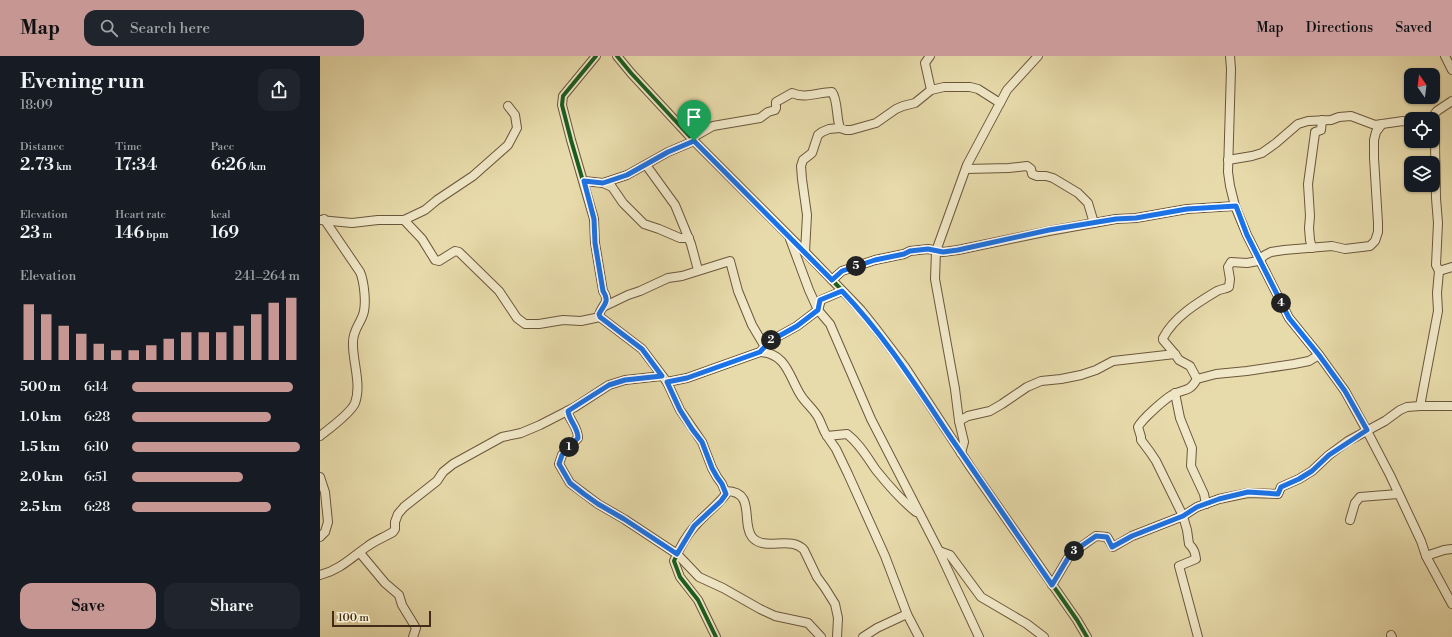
<!DOCTYPE html>
<meta charset="utf-8">
<style>
body{margin:0;font-family:"Libre Bodoni",serif;background:#20242c;color:#f1f3f6;height:100vh;display:flex;flex-direction:column;font-size:15px;white-space:nowrap}
*{box-sizing:border-box;margin:0}
p{font-size:13px;color:#9ea1a6}
.icon{flex:none;width:22px;height:22px;fill:none;stroke:currentColor;stroke-width:2;stroke-linecap:round;stroke-linejoin:round}
.map{position:relative;flex:1;overflow:hidden}
.drawer{display:flex;flex-direction:column;background:#171b24;width:320px}
.drawer>*{flex:none}
.needle{width:26px;rotate:346deg}
.fabs{position:absolute;left:1084px;top:12px;display:grid;gap:8px}
.fabs a{display:grid;place-items:center;width:36px;height:36px;border-radius:8px;background:#171b24;box-shadow:0 1px 3px #0004;font-size:20px}
.scale{position:absolute;left:12px;bottom:10px;width:99px;box-sizing:border-box;padding-left:4px;border:2px solid #422b17;border-top:0;font-size:11px;line-height:14px;white-space:nowrap;color:#422b17;-webkit-text-stroke:3px #f0e8c8;paint-order:stroke}
.pin{position:absolute;display:grid;place-items:center;width:34px;height:34px;color:#fff;margin:-41px -17px;border-radius:50% 50% 50% 0;rotate:-45deg;box-shadow:0 0 4px #0007}
.pin .icon{rotate:45deg}
.km{position:absolute;width:20px;height:20px;margin:-10px;border-radius:50%;background:#222;color:#fff;font-size:11px;line-height:20px;text-align:center}
.round{display:grid;place-items:center;flex:none;width:42px;height:42px;border-radius:12px;background:#20242c}
.headline{display:flex;align-items:center;justify-content:space-between;height:68px;padding:0 20px}
h1{font-size:22px;font-weight:600;line-height:30px}
.figures{display:grid;grid-template-columns:repeat(3,1fr);gap:6px;height:68px;padding:4px 20px}
.figures div{display:grid;align-content:center}
.figures b{font-size:17px;font-weight:600}
.figures small{font-size:11px;font-weight:400}
.figures p{font-size:11px}
.chart{height:112px;padding:8px 20px}
.chart p{display:flex;justify-content:space-between}
.chart svg{width:100%;height:72px;margin-top:4px;stroke:#c59692;stroke-width:6}
.action{display:flex;gap:8px;margin-top:auto;padding:8px 20px}
.action a{flex:1;height:46px;border-radius:12px;background:#c59692;color:#111;font-size:16px;font-weight:600;line-height:46px;text-align:center}
.action a+a{background:#20242c;color:#f1f3f6}
ul{padding:0 20px;list-style:none;font-size:13px}
li{display:grid;grid-template-columns:64px 48px 1fr;align-items:center;height:30px}
li i{height:10px;border-radius:5px;background:#c59692}
header{display:flex;align-items:center;gap:24px;box-sizing:border-box;height:56px;padding:0 20px;background:#c59692;color:#111}
header strong{font-size:19px}
nav{display:flex;gap:22px;margin-inline-start:auto;font-size:14px}
.search{width:280px;height:36px;background:#20242c;display:flex;align-items:center;gap:10px;box-sizing:border-box;padding:0 14px;border-radius:12px;color:#9ea1a6;font-size:15px}
main{display:flex;flex:1;min-height:0}
.map>svg:first-child{display:block}
.lines{fill:none;stroke-linecap:round;stroke-linejoin:round}
.minor-casing{stroke:#6c573c;stroke-width:10}
.minor{stroke:#f0e8c8;stroke-width:8}
.cycleway-casing{stroke:#f0e8c8;stroke-width:6}
.cycleway{stroke:#1b5e20;stroke-width:4}
.route-casing{stroke:#fff;stroke-width:8}
.route{stroke:#1a73e8;stroke-width:5}
</style>
<header>
<strong>Map</strong>
<div class="search"><svg class="icon" aria-label="search" viewBox="0 0 24 24"><circle cx="10" cy="10" r="6"/><path d="M15 15l6 6"/></svg>Search here</div>
<nav><a>Map</a><a>Directions</a><a>Saved</a></nav>
</header>
<main>
<section class="drawer">
<div class="headline"><div><h1>Evening run</h1><p>18:09</p></div><a class="round"><svg class="icon" aria-label="share" viewBox="0 0 24 24"><path d="M12 15V3M7 8l5-5 5 5M5 13v7h14v-7"/></svg></a></div>
<div class="figures">
<div><p>Distance</p><b>2.73<small> km</small></b></div>
<div><p>Time</p><b>17:34</b></div>
<div><p>Pace</p><b>6:26<small> /km</small></b></div>
</div>
<div class="figures">
<div><p>Elevation</p><b>23<small> m</small></b></div>
<div><p>Heart rate</p><b>146<small> bpm</small></b></div>
<div><p>kcal</p><b>169</b></div>
</div>
<div class="chart"><p><span>Elevation</span>241–264 m</p>
<svg viewBox="0 0 160 44" preserveAspectRatio="none"><path d="M5 44V10M15 44V16M25 44V23M35 44V28M45 44V34M55 44V38M65 44V38M75 44V35M85 44V31M95 44V27M105 44V27M115 44V27M125 44V23M135 44V16M145 44V9M155 44V6"/></svg>
</div>
<ul>
<li><b>500 m</b>6:14<i style="width:96%"></i></li>
<li><b>1.0 km</b>6:28<i style="width:83%"></i></li>
<li><b>1.5 km</b>6:10<i style="width:100%"></i></li>
<li><b>2.0 km</b>6:51<i style="width:66%"></i></li>
<li><b>2.5 km</b>6:28<i style="width:83%"></i></li>
</ul>
<div class="action"><a>Save</a><a>Share</a></div>
</section>
<div class="map">
<svg width="1132" height="581" viewBox="0 0 1132 581">
<rect width="100%" height="100%" fill="#e8dbab"/>
<filter id="stains"><feTurbulence type="fractalNoise" baseFrequency=".005" numOctaves="4"/><feColorMatrix values="0 0 0 0 .2 0 0 0 0 .09 0 0 0 0 .02 0 0 0 .5 -.17"/></filter>
<radialGradient id="worn" r=".72"><stop offset=".6" stop-color="#630" stop-opacity="0"/><stop offset="1" stop-color="#630" stop-opacity=".3"/></radialGradient>
<g class="lines">
<!-- minor casing -->
<g class="minor-casing">
<g id="minor">
<path d="M276 0 243 40 242 49 251 84 274 163 275 187 283 235C291 247 282 248 279 259L280 261 322 293 347 326 360 354 382 386 392 412 397 421 402 428 406 438C397 450 385 458 375 470 366 480 359 493 354 505L360 521 378 544 396 581"/>
<polyline points="297,0 311,17 374,85 488,199 541,254 553,269 585,311 651,412 757,564 767,581"/>
<polyline points="610,0 605,7 611,34"/>
<polyline points="910,0 911,13 908,116 910,130 915,150 927,179 969,262 999,299 1025,335 1047,375 1070,419 1101,485 1106,500 1132,548"/>
<polyline points="1125,0 1132,14"/>
<polyline points="1111,63 1117,55 1132,45"/>
<path d="M372 82 393 70 440 62 448 56 455 54 456 52V46L472 37C485 43 499 36 512 36 518 44 516 61 520 72L526 74H531L556 67 576 53 583 50 595 47 611 34 624 31H650L658 33 680 47"/>
<polyline points="908,104 932,100 942,97 956,87 978,68 988,65 1011,64 1019,61 1031,60 1055,69 1083,65 1091,67"/>
<polyline points="326,109 355,149 371,188 378,214"/>
<polyline points="646,113 689,112 707,110 711,113 712,118 717,120 726,120 733,122 758,137 768,147 774,167"/>
<polyline points="264,125 283,127 307,119 348,96 374,85"/>
<polyline points="283,127 292,131 303,147 324,168 339,173 360,182 369,182"/>
<polyline points="0,164 32,167 58,164 84,164 105,154 117,144 153,120 188,89 197,72 195,59 188,50"/>
<polyline points="84,164 102,183 115,204 119,205 135,195 139,196 179,235 197,262 205,268 219,268 243,264 261,265 280,261"/>
<polyline points="470,183 489,234 498,254 510,268 551,363 619,495 659,581"/>
<polyline points="992,192 990,184 989,172 990,160 988,128 995,77 995,76 1001,74 1002,64"/>
<polyline points="485,196 487,159 482,123 481,110 483,104 492,97 498,79 502,76 509,73 520,72"/>
<polyline points="1119,215 1132,211"/>
<polyline points="512,224 522,215 555,204 584,198 590,195 608,193 623,196 638,194 729,175 796,163 816,162 867,153 915,150"/>
<polyline points="283,251 308,239 320,235 348,222 362,220 410,205 418,235 432,269 445,291"/>
<path d="M440 296C466 297 469 320 480 338 485 347 495 354 499 363 502 369 503 374 507 380L527 378C539 387 547 401 556 414 568 429 581 444 596 456"/>
<path d="M877 323 870 310 859 304 855 298 843 284V282C854 261 877 247 897 235 901 233 905 233 909 231L910 223 908 211 911 206 927 207 938 205 945 199 951 196 964 194 1012 190 1025 193 1050 190 1055 185 1058 176V167L1054 102V84L1056 76 1062 68"/>
<polyline points="347,326 367,322 440,296 450,285 477,270 498,254 501,244 522,235"/>
<polyline points="855,337 860,362 872,392 871,410 884,438 886,448"/>
<polyline points="1100,350 1118,255 1117,237 1119,215 1116,209 1118,167 1116,142 1115,87 1113,75"/>
<path d="M247 355C250 365 258 371 258 382L242 399 239 408 250 427 278 448 304 463 357 498 379 521 403 532 440 553 455 560 488 567 501 581"/>
<polyline points="639,365 648,360 670,355 682,348 707,331 721,325 741,323 761,319 776,314 793,305 855,298"/>
<path d="M0 380C9 373 31 357 35 347 42 328 32 304 33 286 33 273 42 266 44 255 46 245 44 225 40 216L4 163"/>
<polyline points="507,380 516,393 528,418 565,500 587,558 599,581"/>
<polyline points="641,397 644,386 639,365 635,333 615,223 616,195 647,109 687,34 718,0"/>
<polyline points="0,421 5,436 8,466 5,476 0,481"/>
<path d="M406 435C436 435 421 467 432 481 444 496 471 479 484 494L497 521 505 532 515 548 518 562 517 581"/>
<polyline points="1030,464 1035,447 1040,441 1078,438"/>
<polyline points="619,495 630,499 661,541 707,568 724,581"/>
<polyline points="40,497 65,527 79,539 82,549 96,572 93,581"/>
<polyline points="1106,500 1124,494 1132,493"/>
<path d="M0 519C20 514 32 501 48 490 56 484 65 481 73 476L75 473V466L78 458 84 451 117 425 123 416 133 408 182 381 201 377 220 369 255 351 289 329 305 324 342 320"/>
<polyline points="732,529 748,502 755,495 776,480 787,481 793,491 812,480 863,460 877,451 899,443 928,437 958,438 961,431 979,423 992,415 1009,399 1028,385 1065,365 1080,354 1087,351 1100,350 1132,350"/>
<polyline points="1071,579 1072,581"/>
<polyline points="543,581 557,572 587,558"/>
<path d="M878 581 859 510 876 503C875 496 874 493 869 488L867 474 863 460 836 405 830 396 821 384V381L818 371C822 363 845 343 852 339 865 332 869 337 877 323L896 318 927 315 974 308 989 305 999 299"/>
</g>
</g>
<!-- minor -->
<use href="#minor" class="minor"/>
<!-- cycleway casing -->
<g class="cycleway-casing">
<g id="cycleway">
<path d="M276 0 243 40 242 49 251 84 274 163 275 187 283 235C291 247 282 248 279 259L280 261 322 293 347 326 360 354 382 386 392 412 397 421 402 428 406 438C397 450 385 458 375 470 366 480 359 493 354 505L360 521 378 544 396 581"/>
<polyline points="297,0 311,17 374,85 488,199 541,254 553,269 585,311 651,412 757,564 767,581"/>
</g>
</g>
<!-- cycleway -->
<use href="#cycleway" class="cycleway"/>
</g>
<g class="lines">
<!-- route casing -->
<g class="route-casing">
<path id="route" d="M374 85 512 224 522 215 555 204 584 198 590 195 608 193 623 196 638 194 729 174 796 163 816 162 867 153 916 150 927 179 969 262 999 299 1025 335 1047 374 1009 399 992 415 979 423 961 431 958 438 928 436 899 443 877 451 863 460 812 480 792 491 787 481 776 480 754 495 748 502 732 529C698 479 663 429 629 379 595 328 564 279 522 235L500 244 498 254 477 270 450 285 440 296 367 322 347 326 360 354 372 373 382 386 392 412 397 421 402 428 406 438 401 445 374 470 357 498 304 463 278 448 264 438 250 427 239 408 242 399 258 382C258 371 249 365 248 355L289 329 305 324 342 320 322 293 280 261 279 258C284 248 290 246 283 235L275 187 274 163 264 125 283 127 307 119 348 96Z"/>
</g>
<!-- route -->
<use href="#route" class="route"/>
</g>
<rect width="100%" height="100%" filter="url(#stains)"/>
<rect width="100%" height="100%" fill="url(#worn)"/>
</svg>
<div class="fabs">
<a><svg class="needle" viewBox="-14 -14 28 28"><path d="M0-13l5 13h-10z" fill="#e53935"/><path d="M0 13l5-13h-10z" fill="#9ea1a6"/></svg></a>
<a><svg class="icon" aria-label="locate" viewBox="0 0 24 24"><circle cx="12" cy="12" r="6"/><path d="M12 2v4M12 18v4M2 12h4M18 12h4"/></svg></a>
<a><svg class="icon" aria-label="layers" viewBox="0 0 24 24"><path d="M12 4l9 5-9 5-9-5zM3 14l9 5 9-5"/></svg></a>
</div>
<div class="scale">100 m</div>
<div class="pin" style="left:374px;top:85px;background:#1e9e55"><svg class="icon" aria-label="arrive" viewBox="0 0 24 24"><path d="M6 21V4h12l-3 4 3 4H6"/></svg></div>
<b class="km" style="left:249px;top:391px">1</b>
<b class="km" style="left:451px;top:284px">2</b>
<b class="km" style="left:754px;top:495px">3</b>
<b class="km" style="left:961px;top:247px">4</b>
<b class="km" style="left:536px;top:210px">5</b>
</div>
</main>
